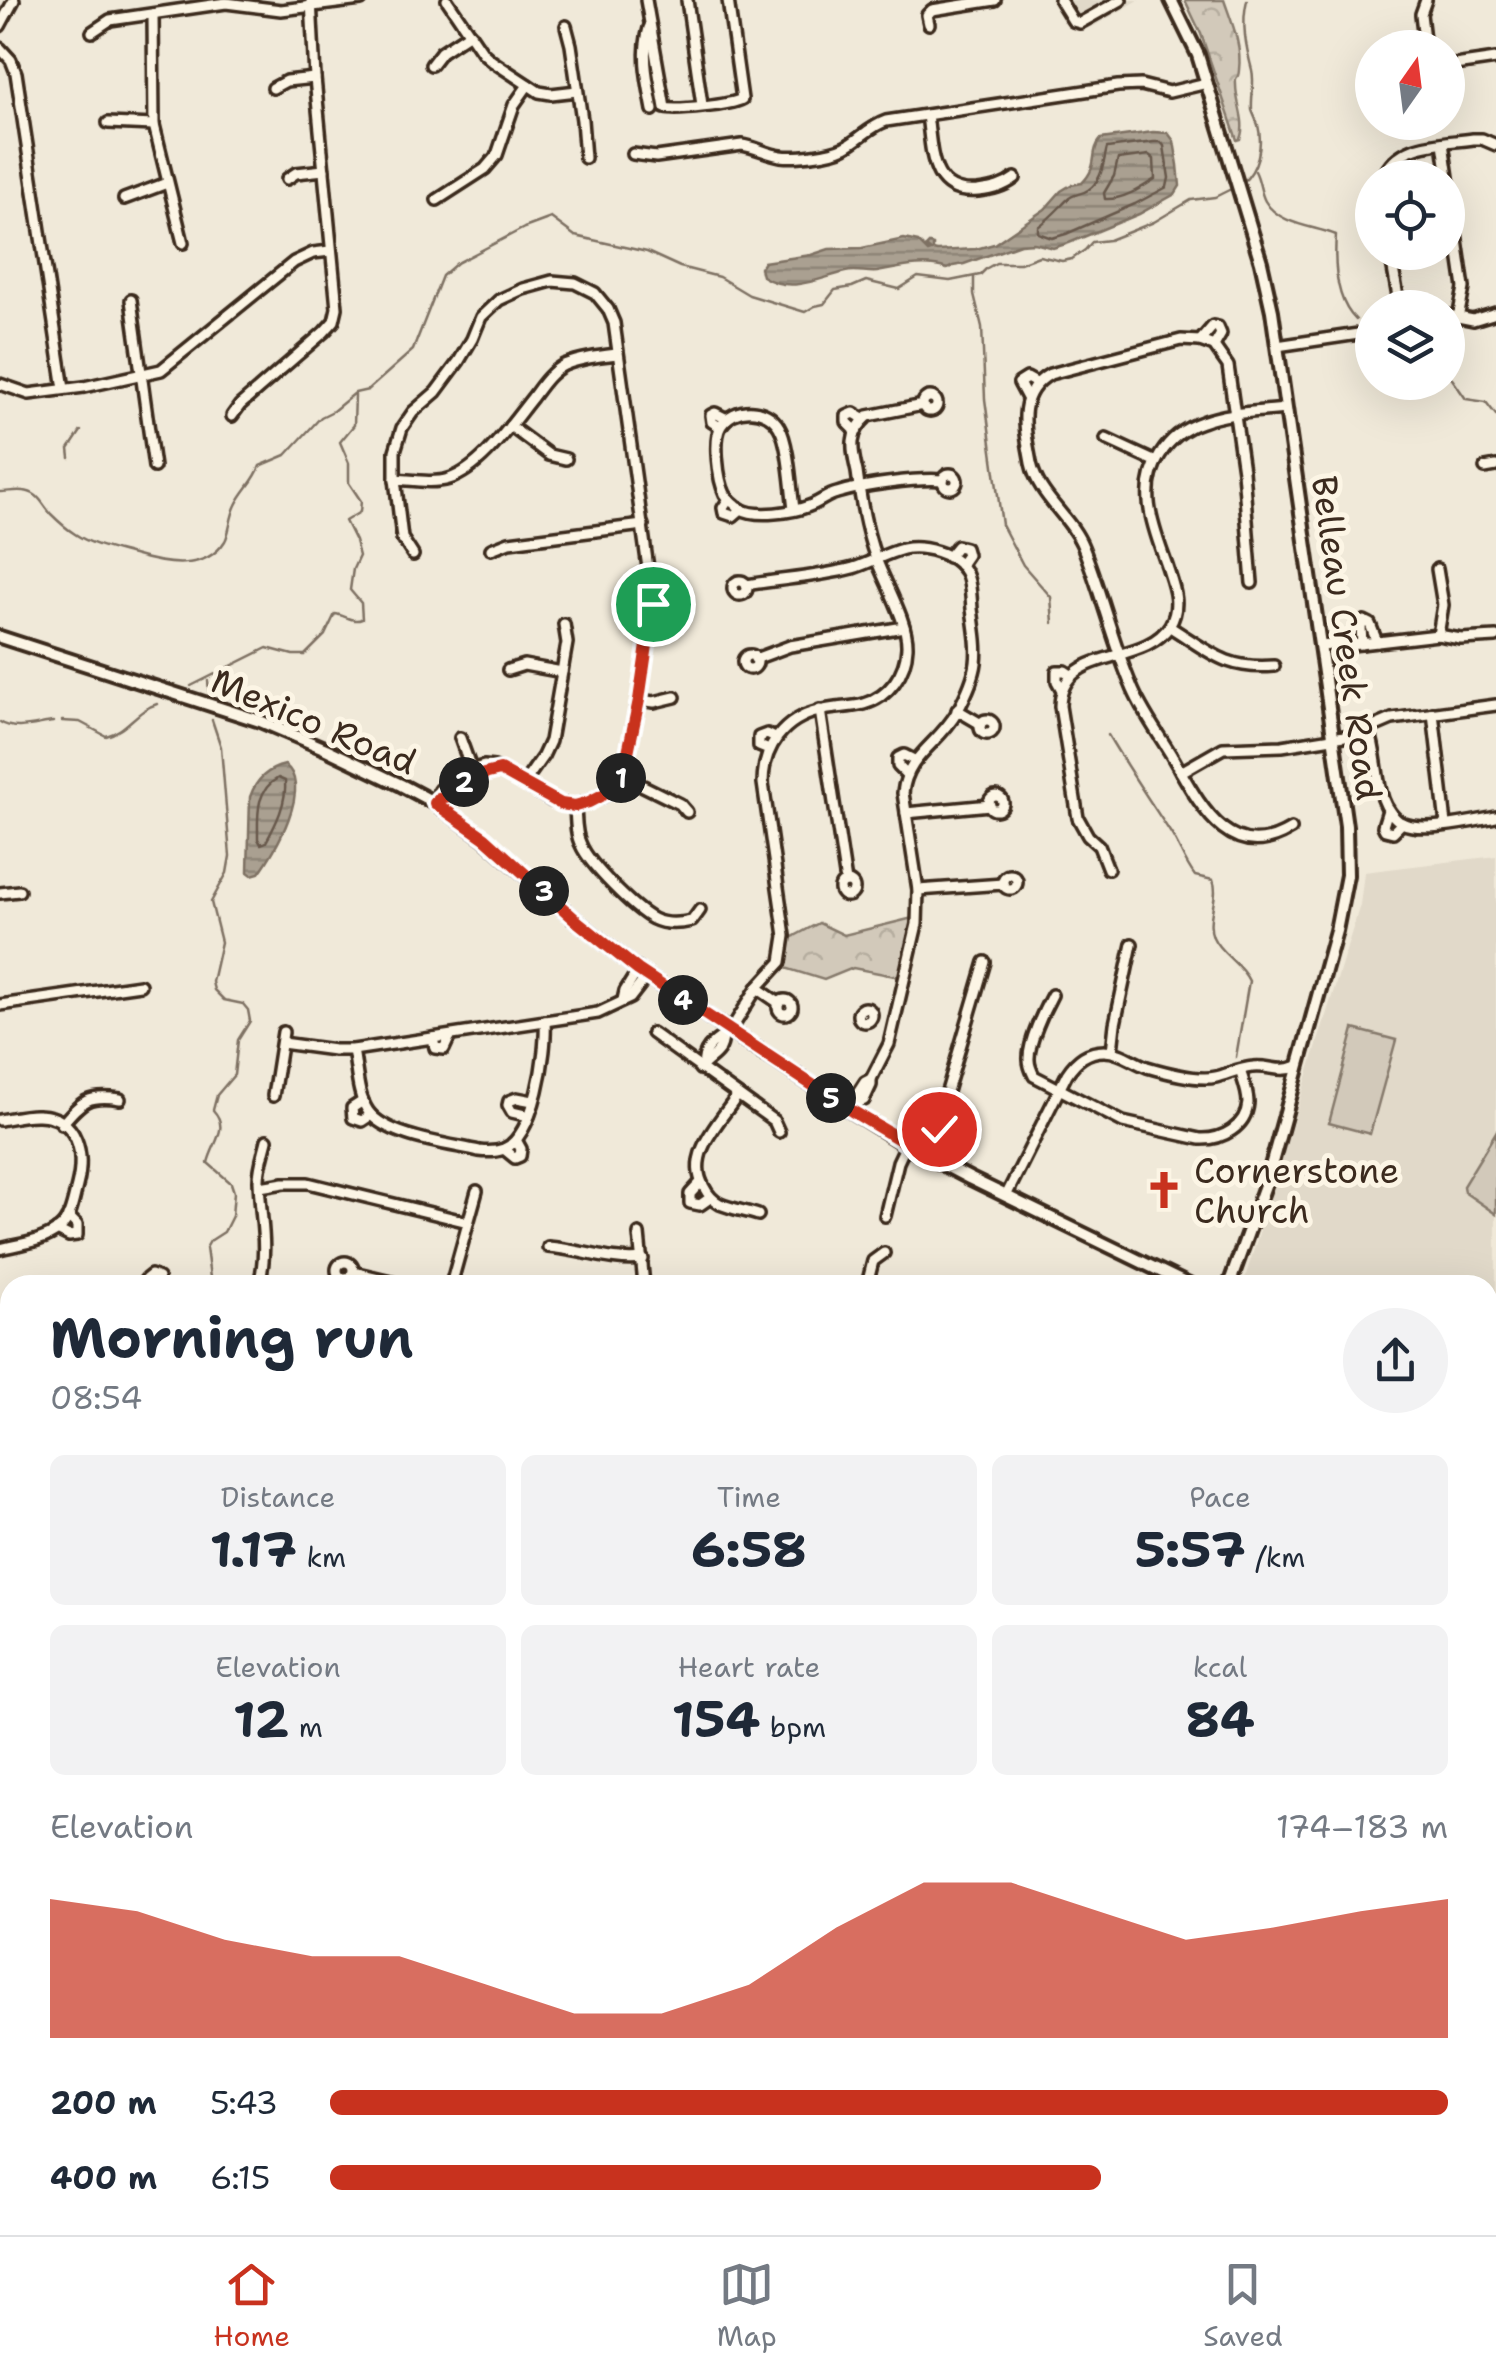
<!DOCTYPE html>
<meta charset="utf-8">
<style>
body{margin:0;font-family:"Shantell Sans",sans-serif;background:#f2f2f3;color:#1f2937;height:100vh;display:flex;flex-direction:column;font-size:38px;white-space:nowrap}
*{box-sizing:border-box;margin:0}
p{font-size:32px;color:#747a83}
.icon{flex:none;width:55px;height:55px;fill:none;stroke:currentColor;stroke-width:2;stroke-linecap:round;stroke-linejoin:round}
.map{position:relative;flex:1;overflow:hidden}
.panel{position:absolute;left:0px;top:1275px;width:1498px;height:960px;display:flex;flex-direction:column;background:#fff;border-radius:30px 30px 0 0;box-shadow:0 10px 40px #0002}
.panel>*{flex:none}
.needle{width:65px;rotate:14deg}
.tools{position:absolute;left:1355px;top:30px;display:grid;gap:20px}
.tools a{display:grid;place-items:center;width:110px;height:110px;border-radius:50%;background:#fff;box-shadow:0 10px 40px #0002;font-size:50px}
.pin{position:absolute;display:grid;place-items:center;width:85px;height:85px;color:#fff;margin:-42px;border:5px solid #fff;border-radius:50%;box-shadow:0 2px 10px #0007}
.km{position:absolute;width:50px;height:50px;margin:-25px;border-radius:50%;background:#222;color:#fff;font-size:28px;line-height:50px;text-align:center}
.round{display:grid;place-items:center;flex:none;width:105px;height:105px;border-radius:52px;background:#f2f2f3}
.head{display:flex;align-items:center;justify-content:space-between;height:170px;padding:0 50px}
h1{font-size:55px;font-weight:700;line-height:75px}
.figures{display:grid;grid-template-columns:repeat(3,1fr);gap:15px;height:170px;padding:10px 50px}
.figures div{display:grid;align-content:center;border-radius:15px;background:#f2f2f3;text-align:center}
.figures b{font-size:50px;font-weight:700}
.figures small{font-size:28px;font-weight:400}
.figures p{font-size:28px}
.chart{height:280px;padding:20px 50px}
.chart p{display:flex;justify-content:space-between}
.chart svg{width:100%;height:180px;margin-top:10px;fill:#c8321e;opacity:.7}
ul{padding:0 50px;list-style:none;font-size:32px}
li{display:grid;grid-template-columns:160px 120px 1fr;align-items:center;height:75px}
li i{height:25px;border-radius:12px;background:#c8321e}
.tabs{display:flex;justify-content:space-around;align-items:center;height:140px;border-top:2px solid #e0e1e3;background:#fff;font-size:28px;color:#747a83}
.tabs a{display:grid;justify-items:center;gap:5px}
.tabs .selected{color:#c8321e}
.map>svg:first-child{display:block}
.built{fill:#e1d9c9}
.forest{fill:url(#forest-crowns);stroke:#867a6c;stroke-width:2.5}
.pitch{fill:#d2c9ba;stroke:#867a6c;stroke-width:2.5}
.water{fill:url(#water-rules);stroke:#7e7163;stroke-width:2.5}
.lines{fill:none;stroke-linecap:round;stroke-linejoin:round}
.shore{stroke:#67594c;stroke-width:2.5}
.stream{stroke:#7e7163;stroke-width:2.5}
.minor-casing{stroke:#3b2a1e;stroke-width:16}
.major-casing{stroke:#3b2a1e;stroke-width:18}
.minor{stroke:#fcf5e5;stroke-width:9}
.major{stroke:#fcf5e5;stroke-width:10}
.route-casing{stroke:#fff;stroke-width:20}
.route{stroke:#c8321e;stroke-width:12}
.labels{text-anchor:middle;dominant-baseline:central;stroke-width:10;stroke-linejoin:round;paint-order:stroke}
.street-label{font-size:35px;fill:#3b2a1e;stroke:#fcf5e5}
.poi-label{font-size:35px;fill:#3b2a1e;stroke:#fcf5e5;text-anchor:start}
</style>
<div class="map">
<svg width="1496" height="2235" viewBox="0 0 1496 2235">
<defs>
<pattern id="forest-crowns" width="20" height="18" patternUnits="userSpaceOnUse" patternTransform="scale(2.5)"><rect width="20" height="18" fill="#d2c9ba"/><path d="M2 6a3 3 0 1 1 6 0M12 15a3 3 0 1 1 6 0" fill="none" stroke="#b5ad9f"/></pattern>
<pattern id="water-rules" width="6" height="5" patternUnits="userSpaceOnUse" patternTransform="scale(2.5)"><rect width="6" height="5" fill="#aaa091"/><path d="M0 2.5h6" fill="none" stroke="#8c8376"/></pattern>
</defs>
<rect width="100%" height="100%" fill="#f0e9d9"/>
<filter id="ink" filterUnits="userSpaceOnUse"><feTurbulence type="fractalNoise" baseFrequency=".01" numOctaves="2"/><feDisplacementMap in="SourceGraphic" scale="20" xChannelSelector="R" yChannelSelector="G"/><feConvolveMatrix kernelMatrix="1 2 1 2 8 2 1 2 1" color-interpolation-filters="sRGB"/></filter>
<g filter="url(#ink)">
<!-- built -->
<g class="built">
<polygon points="1050,0 1139,0 1094,26 1077,31 1064,23"/>
<polygon points="1496,856 1496,1398 1488,1395 1488,1285 1243,1285 1360,905 1364,872"/>
<polygon points="237,2225 473,2225 471,2235 240,2235 234,2233"/>
<polygon points="501,2225 687,2225 688,2235 499,2235"/>
</g>
<!-- forest -->
<g class="forest">
<path d="M1185 0H1224C1232 23 1242 45 1239 70 1238 83 1235 72 1236 85 1236 104 1247 122 1240 139L1237 140 1201 34Z"/>
<polygon points="913,918 900,977 853,968 824,980 782,967 789,939 819,923 844,935"/>
</g>
<!-- pitch -->
<g class="pitch">
<polygon points="1354,1029 1396,1040 1370,1134 1329,1123"/>
<polygon points="1496,1132 1496,1214 1464,1192 1463,1186"/>
</g>
<!-- water -->
<g class="water">
<path d="M1153 132 1168 133 1174 141 1178 165 1180 186 1175 194 1139 214 1069 243 1053 248 1034 243 1020 244 964 264 953 266 947 269C925 261 899 268 877 272 866 273 856 269 845 272 817 279 790 294 762 276L760 268 764 262 811 255 829 249 862 248 904 239 918 242 928 252 931 251 926 247 929 244 933 245V250L937 251 976 249 994 244 1045 209 1061 191 1071 185 1082 183C1100 165 1089 153 1101 139Z"/>
<path d="M285 765C313 786 275 852 259 873L252 875 248 872 250 797C256 779 267 769 285 765Z"/>
</g>
<g class="lines">
<!-- shore -->
<g class="shore">
<path d="M1154 142H1161L1164 146 1169 178 1167 187 1135 204 1066 234 1052 238 1038 233V227C1049 219 1057 210 1067 200 1073 193 1081 195 1088 190 1103 180 1103 162 1107 148Z"/>
<path d="M1149 155 1154 159 1155 179C1140 189 1122 200 1105 199L1104 193 1114 176 1118 159Z"/>
<path d="M278 778 285 781C287 802 276 824 266 842L261 844 258 839C258 815 255 791 278 778Z"/>
</g>
<!-- stream -->
<g class="stream">
<path d="M1255 171C1260 180 1260 192 1265 201 1279 225 1314 226 1336 235 1334 263 1335 300 1356 320"/>
<path d="M1242 183C1258 170 1263 145 1258 125 1257 122 1253 113 1252 110 1251 97 1255 83 1252 70 1246 47 1241 24 1247 0"/>
<polyline points="974,277 974,294 982,327 985,399 1002,525 1023,565 1051,597 1053,623"/>
<polyline points="1448,373 1466,399 1486,402 1496,415"/>
<polyline points="70,458 69,449 81,431"/>
<path d="M0 492C7 492 16 490 23 491 39 492 42 504 51 514 58 521 67 529 75 534 91 545 115 550 133 555 163 564 205 573 225 541 230 532 230 517 236 505 243 490 255 481 260 466L286 455 321 417 333 411 355 393 368 390 413 350 442 276 457 263 524 228 551 218 575 236 647 252 680 267 719 277 749 295 805 312 815 306 824 304 835 290 852 287 866 281 899 289 918 277 950 281 980 275 987 268 996 263H1020L1039 256 1062 261 1072 259 1085 250 1092 242 1109 240 1154 222 1191 200 1215 197 1235 187"/>
<polyline points="208,681 209,692"/>
<path d="M191 686 267 648 293 655H305L325 635 335 614C345 615 352 623 362 619L361 603 350 590 353 569 359 556 355 541 345 521 360 512 361 501 349 483V463L340 442 354 425 355 395"/>
<path d="M62 721 80 722 106 736C127 731 136 710 157 704"/>
<path d="M0 722C15 732 36 724 53 722"/>
<path d="M1108 735C1128 769 1150 801 1172 835 1180 848 1185 863 1195 876L1213 880C1220 898 1205 918 1213 937 1220 954 1241 963 1249 981L1236 1057"/>
<path d="M211 1285 206 1248 210 1241 224 1232 232 1216 234 1192 231 1183 208 1163C213 1142 230 1128 213 1110L217 1095 234 1075 238 1040 250 1021 248 1010 243 1004 224 1000 214 990 212 982 221 942 211 902 227 873 230 856 221 747 212 720"/>
<polyline points="1488,1879 1496,1881"/>
</g>
<!-- minor casing -->
<g class="minor-casing">
<g id="minor">
<polyline points="447,0 483,53 492,61 539,92 551,94 577,91"/>
<path d="M646 0 665 108C677 111 731 105 742 99L728 0"/>
<polyline points="687,0 702,105"/>
<polyline points="1060,0 1073,21 1080,23 1121,0"/>
<polyline points="153,14 154,125 183,243"/>
<polyline points="929,24 927,15 932,10 995,0"/>
<polyline points="0,26 14,0"/>
<polyline points="566,26 571,45 582,120 585,158"/>
<path d="M649 28C641 56 648 82 653 110"/>
<polyline points="92,32 110,20 226,3 281,10 361,0"/>
<polyline points="0,48 11,60 16,73 64,389"/>
<polyline points="1425,48 1421,14 1426,0"/>
<polyline points="431,65 441,52 470,33"/>
<polyline points="1448,66 1496,59"/>
<polyline points="273,88 286,81 315,78"/>
<path d="M927 115C932 149 929 196 978 191 993 189 1003 187 1015 178"/>
<polyline points="108,123 154,125"/>
<polyline points="1443,143 1464,288 1458,318"/>
<path d="M633 154 656 157 742 145C756 147 767 154 781 156 796 158 831 154 845 147 860 139 869 127 886 121L1118 86 1141 85 1169 92 1207 83"/>
<path d="M1383 178C1397 141 1439 144 1473 139H1482L1496 145"/>
<polyline points="287,179 296,173 324,170"/>
<polyline points="124,199 167,183"/>
<polyline points="437,200 485,169 497,155 514,105 528,85"/>
<polyline points="1390,252 1400,308"/>
<polyline points="131,300 154,467"/>
<polyline points="1448,315 1473,320 1496,313"/>
<polyline points="1200,341 1213,326 1218,327 1221,334 1214,346"/>
<polyline points="1277,346 1372,332"/>
<polyline points="0,384 29,394 84,387 161,370 294,262 313,253 330,251"/>
<circle cx="930" cy="404" r="7"/>
<polyline points="1027,398 1019,383 1027,378 1036,383"/>
<polyline points="232,416 240,405 324,332 334,321 337,308 315,78 311,0"/>
<polyline points="510,426 549,455 566,459"/>
<polyline points="720,427 712,422 711,415 715,413 727,419"/>
<polyline points="856,431 847,422 847,416 854,413 864,419"/>
<polyline points="1106,439 1156,462"/>
<polyline points="1485,468 1496,466"/>
<circle cx="950" cy="481" r="7"/>
<path d="M395 479C412 480 433 484 449 479 482 468 511 424 532 398 541 386 550 372 564 365 581 358 600 356 617 354"/>
<polyline points="729,499 723,508 724,513 733,516 741,509"/>
<path d="M794 509C791 489 789 443 779 427 767 406 734 405 721 426 713 439 718 480 725 494 728 499 736 506 741 509 756 518 794 512 809 506 819 503 827 495 837 493 862 485 917 478 943 480"/>
<polyline points="491,549 509,542 643,525"/>
<polyline points="413,555 402,538 395,479 395,451 402,428 413,412 436,392 459,361 472,339 481,317 499,300 523,289 552,281 575,283 595,293 608,309 614,323 653,604 639,700 623,776 612,790 603,796 575,806 552,801 510,775 494,767 484,766 457,774 439,790 439,799 435,803"/>
<polyline points="948,557 957,546 965,548 967,555 960,565"/>
<polyline points="1437,569 1443,605 1438,635"/>
<circle cx="740" cy="588" r="7"/>
<path d="M1252 583 1243 471 1228 366 1214 346 1200 341 1181 340 1050 374C1015 394 1025 429 1031 463 1038 496 1071 517 1083 547 1101 592 1112 640 1131 685 1141 711 1159 734 1173 758 1199 803 1229 867 1291 829"/>
<path d="M746 585C781 579 818 577 853 568 870 563 886 553 903 549 922 545 955 553 965 571 971 581 971 598 972 609 979 657 981 668 957 712 939 744 907 755 903 793L918 890 917 924 889 1044 871 1079V1085L864 1100 857 1103 851 1111"/>
<path d="M1170 627C1209 651 1225 670 1274 666"/>
<polyline points="1362,644 1361,627 1364,621 1370,624 1377,642"/>
<polyline points="1322,646 1339,644 1343,646 1438,635 1461,639 1496,637"/>
<circle cx="750" cy="662" r="7"/>
<polyline points="755,659 790,646 904,627"/>
<polyline points="508,670 524,665 562,672"/>
<polyline points="1062,690 1057,681 1057,671 1065,671 1071,675"/>
<polyline points="639,700 654,702 675,697"/>
<polyline points="820,710 846,882"/>
<polyline points="957,710 981,724"/>
<polyline points="1433,713 1446,824"/>
<circle cx="987" cy="727" r="7"/>
<path d="M1369 730C1377 753 1376 777 1383 799 1386 808 1394 819 1402 823 1422 833 1474 821 1496 817"/>
<polyline points="460,738 473,774"/>
<polyline points="769,750 759,746 759,737 767,734 775,738"/>
<polyline points="1181,772 1223,748 1282,746 1357,734 1392,719 1496,705"/>
<polyline points="907,775 898,766 898,758 904,755 914,760"/>
<polyline points="623,776 680,804 687,812"/>
<polyline points="524,783 543,756 550,741 567,643 564,624"/>
<circle cx="996" cy="803" r="7"/>
<polyline points="439,799 449,797 472,777 497,771"/>
<path d="M575 806C576 818 575 834 581 845 589 864 634 909 653 919 665 925 679 924 692 921L700 910"/>
<polyline points="1388,810 1383,826 1385,830 1393,832 1402,823"/>
<polyline points="906,813 990,805"/>
<path d="M1108 869 1099 846 1088 836 1078 818 1060 706C1061 645 1145 667 1170 625 1182 605 1173 585 1167 566 1154 529 1137 491 1160 455 1170 439 1184 428 1202 422 1228 412 1258 412 1286 409"/>
<circle cx="1010" cy="882" r="7"/>
<circle cx="847" cy="889" r="7"/>
<polyline points="918,890 1003,884"/>
<polyline points="0,893 19,891"/>
<polyline points="757,988 779,1003"/>
<path d="M1052 995C1044 1010 1028 1043 1029 1060 1029 1065 1032 1072 1034 1076L1123 1122 1200 1139C1222 1140 1246 1127 1248 1103 1248 1092 1243 1080 1240 1070"/>
<polyline points="623,1000 625,991 638,970"/>
<circle cx="785" cy="1007" r="7"/>
<polyline points="0,1005 140,985"/>
<circle cx="865" cy="1015" r="7"/>
<polyline points="652,1033 774,1121 779,1132"/>
<polyline points="433,1038 435,1048 444,1049 450,1036"/>
<polyline points="282,1043 334,1050 353,1050 598,1013 630,998 647,976"/>
<path d="M353 1050C357 1069 357 1095 368 1111 386 1137 449 1144 479 1151 487 1152 496 1152 504 1149 535 1136 547 1051 545 1021"/>
<polyline points="1112,1051 1115,1024 1132,944"/>
<path d="M704 1064C702 1052 713 1042 723 1036"/>
<path d="M700 1069C709 1057 722 1056 723 1036L734 1025 757 988 781 962 785 936 763 783C763 747 784 719 819 711 833 707 849 708 864 704 889 697 906 673 907 647 908 622 886 585 877 561 866 533 861 503 857 472 855 463 852 452 853 442 854 432 860 423 868 416L923 405"/>
<polyline points="273,1096 283,1032"/>
<path d="M737 1096C720 1122 685 1155 704 1187 708 1195 712 1200 720 1204 732 1209 746 1211 758 1215"/>
<polyline points="363,1101 352,1108 353,1118 362,1121 371,1115"/>
<polyline points="857,1103 856,1096 865,1082 871,1079"/>
<polyline points="529,1116 512,1112 508,1105 509,1101 517,1098 533,1101"/>
<path d="M0 1120C12 1118 26 1114 39 1115 79 1117 85 1155 77 1186 73 1201 71 1219 59 1229 43 1242 19 1244 0 1249"/>
<path d="M62 1124C82 1101 88 1094 120 1099"/>
<polyline points="504,1149 515,1158 520,1156 521,1149 516,1140"/>
<polyline points="931,1158 936,1145 941,1112 985,962"/>
<polyline points="701,1182 690,1194 690,1203 700,1205 710,1198"/>
<polyline points="260,1187 284,1183 308,1183 468,1222"/>
<path d="M1006 1196 1067 1074C1076 1060 1087 1051 1104 1051 1120 1051 1133 1062 1147 1067 1164 1072 1199 1081 1216 1077 1228 1074 1240 1068 1253 1067 1271 1065 1279 1074 1298 1066"/>
<polyline points="885,1216 898,1162 906,1145"/>
<polyline points="57,1230 69,1236 77,1235 77,1225 68,1216"/>
<polyline points="639,1234 644,1285"/>
<path d="M548 1247C580 1249 611 1263 643 1259"/>
<circle cx="345" cy="1270" r="8"/>
<polyline points="353,1272 408,1285"/>
<polyline points="146,1285 146,1279 151,1275 158,1278 159,1285"/>
<path d="M259 1285C269 1245 260 1220 259 1180 259 1167 264 1153 267 1140"/>
<polyline points="451,1285 477,1191"/>
<polyline points="867,1285 873,1261 884,1253"/>
<polyline points="1488,1469 1492,1477"/>
<polyline points="1488,1647 1496,1660"/>
<polyline points="1488,1773 1496,1775"/>
<polyline points="0,1856 10,1865"/>
<polyline points="0,1976 10,1979"/>
<polyline points="1488,1984 1496,1995"/>
<polyline points="0,2060 10,1995"/>
<polyline points="1488,2086 1496,2088"/>
<polyline points="0,2130 10,2143"/>
<polyline points="1488,2168 1496,2170"/>
<polyline points="729,2225 735,2235"/>
<polyline points="798,2225 799,2235"/>
<polyline points="872,2225 874,2235"/>
<polyline points="947,2225 949,2235"/>
<polyline points="1019,2225 1024,2235"/>
<polyline points="1100,2225 1105,2235"/>
<polyline points="1182,2225 1186,2235"/>
<polyline points="1262,2225 1263,2235"/>
<polyline points="1410,2225 1437,2235"/>
<polyline points="0,2235 21,2231 43,2235"/>
<polyline points="61,2235 64,2225"/>
</g>
</g>
<!-- major casing -->
<g class="major-casing">
<g id="major">
<polyline points="1171,0 1198,55 1261,262 1272,311 1346,826 1347,875 1336,931 1268,1177 1229,1285"/>
<polyline points="0,637 260,721 326,749 401,785 435,803 485,839 577,921 638,970 851,1111 906,1145 969,1178 1189,1285"/>
<polyline points="1488,1406 1496,1410"/>
<polyline points="0,1584 10,1581"/>
<polyline points="487,2235 489,2225"/>
</g>
</g>
<!-- minor -->
<use href="#minor" class="minor"/>
<!-- major -->
<use href="#major" class="major"/>
</g>
</g>
<g class="lines" filter="url(#ink)">
<!-- route casing -->
<g class="route-casing">
<polyline id="route" points="653,604 639,700 623,776 612,790 589,802 575,806 561,804 500,770 472,777 449,796 439,798 435,803 485,838 578,922 638,970 852,1111 931,1158 936,1145 939,1129"/>
</g>
<!-- route -->
<use href="#route" class="route"/>
</g>
<!-- icons -->
<defs>
<g id="church-bare" transform="scale(3)"><path d="M-1.2-6h2.4v3.5h3.3v2.4h-3.3V6h-2.4V-.1h-3.3v-2.4h3.3Z" fill="#c8321e" stroke="#fcf5e5" stroke-width="2.5" paint-order="stroke"/></g>
</defs>
<g fill-rule="evenodd">
<use href="#church-bare" x="1164" y="1190"/>
</g>
<g class="labels">
<!-- street labels -->
<g class="street-label">
<text transform="translate(1347 638) rotate(82)">Belleau Creek Road</text>
<text transform="translate(314 721) rotate(23)">Mexico Road</text>
</g>
<!-- poi labels -->
<g class="poi-label">
<text x="1194" y="1170">Cornerstone<tspan x="1194" dy="40">Church</tspan></text>
</g>
</g>
</svg>
<div class="tools">
<a><svg class="needle" viewBox="-14 -14 28 28"><path d="M0-13l5 13h-10z" fill="#e53935"/><path d="M0 13l5-13h-10z" fill="#747a83"/></svg></a>
<a><svg class="icon" aria-label="locate" viewBox="0 0 24 24"><circle cx="12" cy="12" r="6"/><path d="M12 2v4M12 18v4M2 12h4M18 12h4"/></svg></a>
<a><svg class="icon" aria-label="layers" viewBox="0 0 24 24"><path d="M12 4l9 5-9 5-9-5zM3 14l9 5 9-5"/></svg></a>
</div>
<div class="pin" style="left:653px;top:604px;background:#1e9e55"><svg class="icon" aria-label="arrive" viewBox="0 0 24 24"><path d="M6 21V4h12l-3 4 3 4H6"/></svg></div>
<div class="pin" style="left:939px;top:1129px;background:#d93025"><svg class="icon" aria-label="check" viewBox="0 0 24 24"><path d="M5 12l5 5 9-10"/></svg></div>
<b class="km" style="left:621px;top:778px">1</b>
<b class="km" style="left:464px;top:782px">2</b>
<b class="km" style="left:544px;top:891px">3</b>
<b class="km" style="left:683px;top:1000px">4</b>
<b class="km" style="left:831px;top:1098px">5</b>
<section class="panel">
<div class="head"><div><h1>Morning run</h1><p>08:54</p></div><a class="round"><svg class="icon" aria-label="share" viewBox="0 0 24 24"><path d="M12 15V3M7 8l5-5 5 5M5 13v7h14v-7"/></svg></a></div>
<div class="figures">
<div><p>Distance</p><b>1.17<small> km</small></b></div>
<div><p>Time</p><b>6:58</b></div>
<div><p>Pace</p><b>5:57<small> /km</small></b></div>
</div>
<div class="figures">
<div><p>Elevation</p><b>12<small> m</small></b></div>
<div><p>Heart rate</p><b>154<small> bpm</small></b></div>
<div><p>kcal</p><b>84</b></div>
</div>
<div class="chart"><p><span>Elevation</span>174–183 m</p>
<svg viewBox="0 0 160 44" preserveAspectRatio="none"><path d="M0 44V10L10 13L20 20L30 24L40 24L50 31L60 38L70 38L80 31L90 17L100 6L110 6L120 13L130 20L140 17L150 13L160 10V44z"/></svg>
</div>
<ul>
<li><b>200 m</b>5:43<i style="width:100%"></i></li>
<li><b>400 m</b>6:15<i style="width:69%"></i></li>
</ul>
</section>
</div>
<nav class="tabs">
<a class="selected"><svg class="icon" aria-label="home" viewBox="0 0 24 24"><path d="M3 11l9-7 9 7M6 9v11h12V9"/></svg>Home</a>
<a><svg class="icon" aria-label="map" viewBox="0 0 24 24"><path d="M3 6l6-2 6 2 6-2v14l-6 2-6-2-6 2zM9 4v14M15 6v14"/></svg>Map</a>
<a><svg class="icon" aria-label="saved" viewBox="0 0 24 24"><path d="M7 4h10v16l-5-4-5 4z"/></svg>Saved</a>
</nav>
